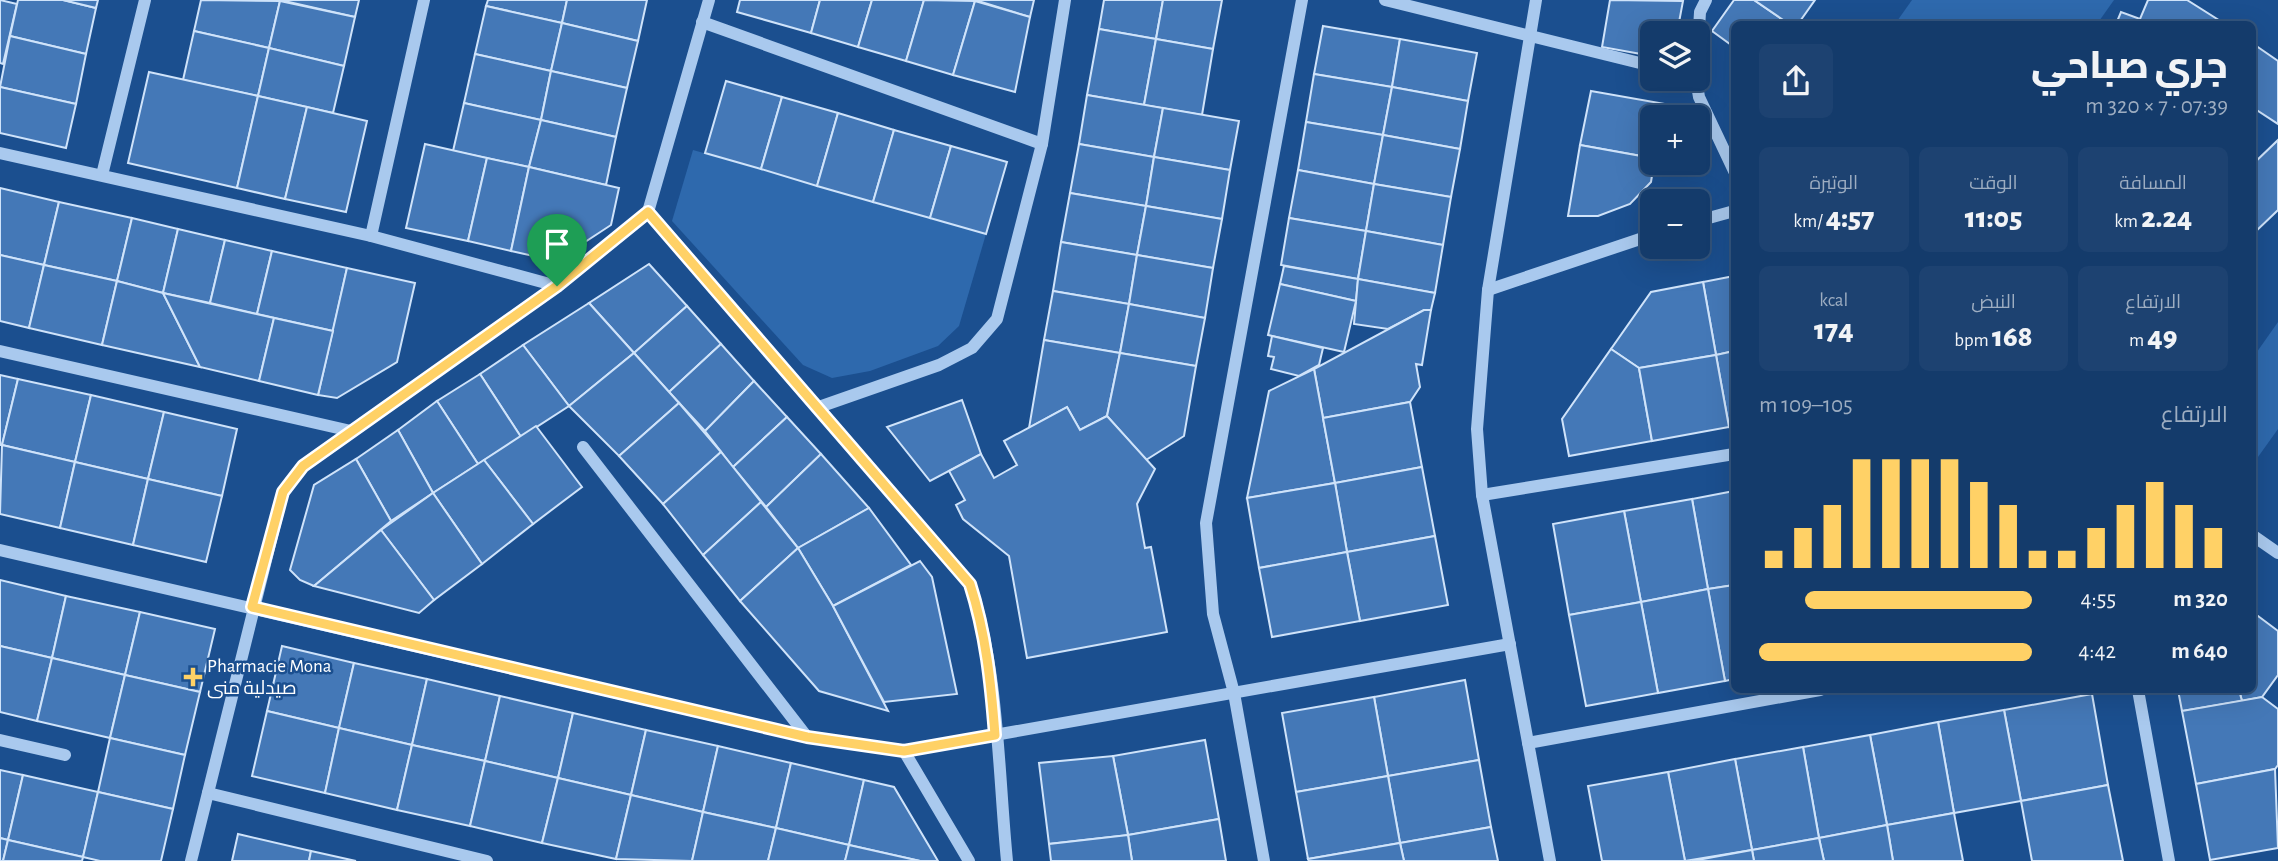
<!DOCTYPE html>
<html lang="ar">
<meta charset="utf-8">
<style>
body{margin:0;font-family:"Alegreya Sans",Cairo,sans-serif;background:#1d4271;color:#f1f3f6;direction:rtl;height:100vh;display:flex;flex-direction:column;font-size:26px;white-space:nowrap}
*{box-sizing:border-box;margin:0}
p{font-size:23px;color:#9dadc1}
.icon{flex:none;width:38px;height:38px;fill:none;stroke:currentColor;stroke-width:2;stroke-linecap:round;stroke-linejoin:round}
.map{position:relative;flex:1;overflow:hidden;direction:ltr}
.details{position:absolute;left:1731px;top:21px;width:525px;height:672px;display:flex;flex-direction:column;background:#143b6b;border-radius:10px;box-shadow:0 7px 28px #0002,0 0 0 2px #33557e;direction:rtl}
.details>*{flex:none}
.tools{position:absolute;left:1640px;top:21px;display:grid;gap:14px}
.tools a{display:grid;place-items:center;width:70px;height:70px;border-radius:10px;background:#143b6b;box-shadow:0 7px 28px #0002,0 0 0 2px #33557e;font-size:35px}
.pin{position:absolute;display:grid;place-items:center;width:60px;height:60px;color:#fff;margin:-72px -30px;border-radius:50% 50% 50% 0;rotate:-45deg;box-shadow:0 0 7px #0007}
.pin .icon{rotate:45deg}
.round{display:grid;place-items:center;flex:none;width:74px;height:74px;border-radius:10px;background:#1d4271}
.overview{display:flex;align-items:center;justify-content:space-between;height:119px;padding:0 28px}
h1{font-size:38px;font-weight:800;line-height:52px}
.figures{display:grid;grid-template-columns:repeat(3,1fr);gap:10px;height:119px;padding:7px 28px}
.figures div{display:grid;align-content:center;border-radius:10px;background:#1d4271;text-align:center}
.figures b{font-size:30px;font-weight:800}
.figures small{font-size:19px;font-weight:400}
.figures p{font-size:19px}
.chart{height:196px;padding:14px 28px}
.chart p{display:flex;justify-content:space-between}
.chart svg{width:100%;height:126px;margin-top:7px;stroke:#ffd166;stroke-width:6}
ul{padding:0 28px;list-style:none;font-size:23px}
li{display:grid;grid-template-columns:112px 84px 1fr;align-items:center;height:52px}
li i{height:18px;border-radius:9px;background:#ffd166}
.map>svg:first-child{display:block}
.green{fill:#2e69ad}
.building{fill:#4478b7;stroke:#cfe3fa;stroke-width:2}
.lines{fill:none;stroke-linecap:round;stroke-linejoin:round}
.minor{stroke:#a9c9ee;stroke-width:12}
.route-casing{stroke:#fff;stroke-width:14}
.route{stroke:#ffd166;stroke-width:9}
.poi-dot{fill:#ffd166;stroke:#1b4f8f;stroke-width:2.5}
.labels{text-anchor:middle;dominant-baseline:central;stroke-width:5;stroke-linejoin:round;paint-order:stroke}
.poi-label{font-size:19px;fill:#fff;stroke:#1b4f8f;text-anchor:start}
</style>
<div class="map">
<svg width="2278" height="861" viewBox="0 0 2278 861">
<rect width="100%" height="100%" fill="#1b4f8f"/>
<!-- green -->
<g class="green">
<polygon points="1912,0 2114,0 2097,24 1895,24"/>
<polygon points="693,150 986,234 959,326 938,346 870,371 832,378 803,365 672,221"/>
<polygon points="2278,322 2278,429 2258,457 2252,453 2252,359"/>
</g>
<!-- building -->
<g class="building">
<polygon points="0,0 17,4 3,64 0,63"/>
<polygon points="18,0 63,0 96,8 86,54 10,36"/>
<polygon points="63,0 98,0 96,8"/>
<polygon points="201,0 280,1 269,48 194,31"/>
<polygon points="280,0 359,0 355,17"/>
<polygon points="488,0 567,0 562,23 486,6"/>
<polygon points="567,0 647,0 638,41 562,23"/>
<polygon points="740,0 820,0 811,33 737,12"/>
<polygon points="820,0 872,0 858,47 811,33"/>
<polygon points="872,0 924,0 906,61 858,47"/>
<polygon points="924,0 975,1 953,75 906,61"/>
<polygon points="975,0 1034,0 1030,17"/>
<polygon points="1104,0 1163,0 1156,39 1099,29"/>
<polygon points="1163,0 1222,0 1213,49 1156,39"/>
<polygon points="1610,0 1683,1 1677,33 1652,33 1652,56 1602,47"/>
<polygon points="1734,0 1754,0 1789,24 1734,24 1734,47 1712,31"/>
<polygon points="1754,0 1815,0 1798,24 1789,24"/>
<polygon points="2148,0 2187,0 2225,24 2116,24 2121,12 2140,19"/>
<polygon points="280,1 355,17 344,66 269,48"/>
<polygon points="975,1 1030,17 1015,92 953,75"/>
<polygon points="486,6 562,23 551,71 475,54"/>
<polygon points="562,23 638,41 627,88 551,71"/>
<polygon points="1323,26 1400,39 1392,87 1314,74"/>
<polygon points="1099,29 1156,39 1144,105 1087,95"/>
<polygon points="194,31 269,48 258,96 183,80"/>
<polygon points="10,36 86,54 76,104 0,87"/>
<polygon points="1156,39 1213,49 1202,115 1144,105"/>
<polygon points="1400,39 1477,53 1468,101 1392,87"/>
<polygon points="2252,43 2278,61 2278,124 2252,107"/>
<polygon points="269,48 344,66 333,113 258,96"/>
<polygon points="475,54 551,71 541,120 464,103"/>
<polygon points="551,71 627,88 616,137 541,120"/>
<polygon points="149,72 258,96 237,188 128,163"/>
<polygon points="1314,74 1392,87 1383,135 1306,122"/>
<polygon points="726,81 782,97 761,169 705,153"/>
<polygon points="0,87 76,104 66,148 0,133"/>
<polygon points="1392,87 1468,101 1460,149 1383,135"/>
<polygon points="1591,91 1665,104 1662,117 1652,117 1652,158 1580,145"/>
<polygon points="1087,95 1163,108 1154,157 1079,144"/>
<polygon points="258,96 307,107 285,199 237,188"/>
<polygon points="782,97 838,113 817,186 761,169"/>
<polygon points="464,103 541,120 529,167 453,151"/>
<polygon points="307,107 367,121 346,212 285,199"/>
<polygon points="1163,108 1239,121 1230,170 1154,157"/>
<polygon points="838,113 894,130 873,202 817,186"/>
<polygon points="541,120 616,137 606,185 529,167"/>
<polygon points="1306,122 1383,135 1374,184 1298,170"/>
<polygon points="894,130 951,146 930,218 873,202"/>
<polygon points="1383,135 1460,149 1451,197 1374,184"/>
<polygon points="2278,140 2278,210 2252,235 2252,165"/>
<polygon points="425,144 487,158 468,241 406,228"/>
<polygon points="1079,144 1154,157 1146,206 1070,193"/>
<polygon points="1580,145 1652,158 1654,163 1651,182 1630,204 1598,216 1568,216"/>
<polygon points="951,146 1007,162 986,234 930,218"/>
<polygon points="1154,157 1230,170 1222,219 1146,206"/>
<polygon points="487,158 529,167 511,251 468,241"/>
<polygon points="529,167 619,188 611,225 556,261 511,251"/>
<polygon points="1298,170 1374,184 1366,231 1289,218"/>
<polygon points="1374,184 1451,197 1443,245 1366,231"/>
<polygon points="0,188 59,202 44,265 0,255"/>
<polygon points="1070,193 1146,206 1137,255 1061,242"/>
<polygon points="59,202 132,218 117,281 44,265"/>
<polygon points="1146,206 1222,219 1213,268 1137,255"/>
<polygon points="132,218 178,229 163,293 117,281"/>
<polygon points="1289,218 1366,231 1358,279 1281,265"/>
<polygon points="178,229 225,240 210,303 163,293"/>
<polygon points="1366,231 1443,245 1435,293 1358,279"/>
<polygon points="225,240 272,251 257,314 210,303"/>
<polygon points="1061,242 1137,255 1129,304 1053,291"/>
<polygon points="272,251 347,268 333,331 257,314"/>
<polygon points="0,255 44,265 29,328 0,321"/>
<polygon points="1137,255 1213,268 1205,318 1129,304"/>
<polygon points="649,264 687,306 634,353 589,303"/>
<polygon points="44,265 117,281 102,345 29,328"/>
<polygon points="1284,266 1358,279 1356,301 1280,284"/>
<polygon points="347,268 415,283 397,362 337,398 318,395"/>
<polygon points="1734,276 1734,351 1716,355 1703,282"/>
<polygon points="1358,279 1435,293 1431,310 1424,310 1388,329 1354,324"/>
<polygon points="117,281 163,293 200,367 102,345"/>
<polygon points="1703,282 1716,355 1639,368 1611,349 1651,292"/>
<polygon points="1280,284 1356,301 1344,352 1268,335"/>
<polygon points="1053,291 1129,304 1120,353 1044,340"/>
<polygon points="163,293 274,318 259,381 200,367"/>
<polygon points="589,303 634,353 569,406 523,345"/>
<polygon points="1129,304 1205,318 1196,366 1120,353"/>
<polygon points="687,306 721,344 669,392 634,353"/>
<polygon points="1424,310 1431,310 1422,365 1416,364 1420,387 1410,402 1323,418 1314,369"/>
<polygon points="274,318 333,331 318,395 259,381"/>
<polygon points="1272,336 1323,348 1319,365 1299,376 1271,369 1274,357 1268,356"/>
<polygon points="1044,340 1120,353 1107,416 1080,430 1067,407 1029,428"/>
<polygon points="721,344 754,381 705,431 669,392"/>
<polygon points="523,345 569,406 521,437 480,374"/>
<polygon points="1611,349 1639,368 1652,441 1569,456 1562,419"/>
<polygon points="1734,351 1734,426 1729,427 1716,355"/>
<polygon points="634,353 679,403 619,456 569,406"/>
<polygon points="1120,353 1196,366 1184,436 1146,460 1107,416"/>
<polygon points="1716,355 1729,427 1652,441 1639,368"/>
<polygon points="1314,369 1335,483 1247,498 1269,391"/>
<polygon points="480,374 521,437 478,464 437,401"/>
<polygon points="0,375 18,379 2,445 0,445"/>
<polygon points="18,379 91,395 75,462 2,445"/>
<polygon points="754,381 787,417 733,467 705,431"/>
<polygon points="91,395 164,412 148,479 75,462"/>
<polygon points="962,400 981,454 930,481 887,427"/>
<polygon points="437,401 478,464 433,493 398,430"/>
<polygon points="1410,402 1422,467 1335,483 1323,418"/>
<polygon points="679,403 721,452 663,504 619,456"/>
<polygon points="1067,407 1080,430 1107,416 1155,469 1137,504 1145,548 1151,547 1167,632 1027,658 1009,556 963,519 956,505 965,500 949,471 981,454 994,478 1017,465 1004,441"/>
<polygon points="164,412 237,429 222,496 148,479"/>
<polygon points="787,417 821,454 766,507 733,467"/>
<polygon points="536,426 582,487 533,524 484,460"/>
<polygon points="398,430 433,493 391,521 356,459"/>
<polygon points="2,445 75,462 60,528 0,514"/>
<polygon points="721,452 761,502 703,555 663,504"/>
<polygon points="821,454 869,508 798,548 766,507"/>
<polygon points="356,459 391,521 314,586 300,580 290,570 314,485"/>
<polygon points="484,460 533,524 482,564 433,493"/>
<polygon points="75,462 148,479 133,545 60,528"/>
<polygon points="1422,467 1435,536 1347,552 1335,483"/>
<polygon points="148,479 222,496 206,562 133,545"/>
<polygon points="1335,483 1347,552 1259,568 1247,498"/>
<polygon points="1734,491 1734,585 1708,589 1692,499"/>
<polygon points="433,493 482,564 434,600 381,530"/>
<polygon points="1692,499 1708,589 1641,602 1624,511"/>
<polygon points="761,502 798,548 740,601 703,555"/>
<polygon points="869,508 911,565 833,606 798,548"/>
<polygon points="1624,511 1641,602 1569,615 1553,524"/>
<polygon points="381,530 434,600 419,613 314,586"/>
<polygon points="1435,536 1448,605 1360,621 1347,552"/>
<polygon points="798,548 833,606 888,711 819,691 740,601"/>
<polygon points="1347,552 1360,621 1272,637 1259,568"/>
<polygon points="920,561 932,577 957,694 884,702 833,606"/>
<polygon points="0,580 66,596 52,658 0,646"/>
<polygon points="1734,585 1734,679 1725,681 1708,589"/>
<polygon points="1708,589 1725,681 1658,693 1641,602"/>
<polygon points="66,596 140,612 125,675 52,658"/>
<polygon points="1641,602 1658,693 1586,706 1569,615"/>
<polygon points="140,612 215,629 200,692 125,675"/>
<polygon points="2254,613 2278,631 2278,675 2262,697 2242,701 2239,690 2252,690"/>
<polygon points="0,646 52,658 37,721 0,712"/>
<polygon points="282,646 354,663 339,728 267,711"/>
<polygon points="52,658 125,675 110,738 37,721"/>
<polygon points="354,663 427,679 412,745 339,728"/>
<polygon points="125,675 200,692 185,755 110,738"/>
<polygon points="427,679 500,696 485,761 412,745"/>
<polygon points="1465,680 1479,760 1388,776 1374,697"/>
<polygon points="2178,690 2239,690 2242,701 2182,711"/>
<polygon points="2092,694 2108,785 2021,801 2004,710"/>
<polygon points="500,696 573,713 558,778 485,761"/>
<polygon points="1374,697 1388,776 1296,792 1282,713"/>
<polygon points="2262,697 2278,709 2278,765 2275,769 2196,784 2182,711"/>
<polygon points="2004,710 2021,801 1954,813 1938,722"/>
<polygon points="267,711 339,728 325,793 252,776"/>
<polygon points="573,713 646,730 631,795 558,778"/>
<polygon points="1938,722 1954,813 1887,825 1870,735"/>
<polygon points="339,728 412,745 397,810 325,793"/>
<polygon points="646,730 718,746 703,812 631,795"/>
<polygon points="1870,735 1887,825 1819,838 1803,747"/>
<polygon points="110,738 185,755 173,809 98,792"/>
<polygon points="1205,740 1219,819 1128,835 1113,756"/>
<polygon points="412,745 485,761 470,826 397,810"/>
<polygon points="718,746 791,763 776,828 703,812"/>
<polygon points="1803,747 1819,838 1752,850 1735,759"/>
<polygon points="1113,756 1128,835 1049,844 1039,763"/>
<polygon points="1735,759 1752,850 1685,861 1668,772"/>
<polygon points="1479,760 1491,827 1400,843 1388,776"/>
<polygon points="485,761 558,778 542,843 470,826"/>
<polygon points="791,763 864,780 849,845 776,828"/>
<polygon points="2275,769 2278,848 2210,860 2196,784"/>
<polygon points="0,770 23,775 8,840 0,838"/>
<polygon points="1668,772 1685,861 1602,861 1588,786"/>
<polygon points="23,775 98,792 83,857 8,840"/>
<polygon points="1388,776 1400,843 1308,859 1296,792"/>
<polygon points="558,778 631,795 616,859 542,843"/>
<polygon points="864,780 894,787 938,861 920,861 849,845"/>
<polygon points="2108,785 2123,861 2032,861 2021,801"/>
<polygon points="98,792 173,809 161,861 100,861 83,857"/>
<polygon points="631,795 703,812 692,861 616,859"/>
<polygon points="703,812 776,828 768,861 692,861"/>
<polygon points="1954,813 1963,861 1893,861 1887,825"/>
<polygon points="1219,819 1226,861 1132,861 1128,835"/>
<polygon points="1887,825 1893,861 1824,861 1819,838"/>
<polygon points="1491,827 1498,861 1404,861 1400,843"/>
<polygon points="776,828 849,845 845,861 768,861"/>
<polygon points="238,834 311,851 309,861 232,861"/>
<polygon points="1128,835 1132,861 1051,861 1049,844"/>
<polygon points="0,838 8,840 3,861 0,861"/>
<polygon points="1819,838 1824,861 1754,861 1752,850"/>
<polygon points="8,840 83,857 82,861 3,861"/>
<polygon points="1400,843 1404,861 1309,861 1308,859"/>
<polygon points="849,845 920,861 845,861"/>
<polygon points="1752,850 1754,861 1692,861"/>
<polygon points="311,851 356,861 309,861"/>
</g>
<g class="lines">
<!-- minor -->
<g class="minor">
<polyline points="1385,0 1652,66"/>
<polyline points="1536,0 1488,290 1477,429 1482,495 1550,861"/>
<polyline points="702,22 1042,144"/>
<polyline points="1698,46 1700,12 1706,0"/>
<polyline points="1696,79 1699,97 1734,171"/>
<polyline points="0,153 371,236 557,286"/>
<polyline points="102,175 145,0"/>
<path d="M648 212 970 584C999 671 998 770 1007 861"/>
<polyline points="1698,221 1734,211"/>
<polyline points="371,236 424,0"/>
<polyline points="1488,290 1652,235"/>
<polyline points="0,351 351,431"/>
<polyline points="819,407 939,365 972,348 997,319 1042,144 1065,0"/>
<polyline points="583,447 807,737"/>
<polyline points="1482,495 1734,454"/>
<polyline points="2252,535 2278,553"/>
<polyline points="0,550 807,737 904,751 1510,644"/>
<polyline points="2138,690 2169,861"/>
<polyline points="0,740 65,755"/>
<polyline points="1528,743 1820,690"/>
<polyline points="904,751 969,861"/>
<polyline points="208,793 487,861"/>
<polyline points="191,861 283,492 303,466 557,286 648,212 709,0"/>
<polyline points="1264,861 1234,693 1213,614 1206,523 1302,0"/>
</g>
</g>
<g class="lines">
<!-- route casing -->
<g class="route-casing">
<path id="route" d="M648 212 970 584C986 634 991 683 995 735L904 751 807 737 252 607 283 492 303 466 557 286Z"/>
</g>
<!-- route -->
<use href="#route" class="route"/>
</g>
<!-- markers -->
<path class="poi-dot" d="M189.5 666.5h7v7h7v7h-7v7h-7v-7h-7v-7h7z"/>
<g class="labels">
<!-- poi labels -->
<g class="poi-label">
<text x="207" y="666">Pharmacie Mona<tspan x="207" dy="22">صيدلية منى</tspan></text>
</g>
</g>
</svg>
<div class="tools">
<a><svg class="icon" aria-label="layers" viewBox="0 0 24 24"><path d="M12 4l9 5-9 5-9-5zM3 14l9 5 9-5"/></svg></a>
<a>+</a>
<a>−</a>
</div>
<div class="pin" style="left:557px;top:286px;background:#1e9e55"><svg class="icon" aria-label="arrive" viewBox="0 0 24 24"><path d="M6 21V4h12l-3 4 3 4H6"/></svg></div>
<section class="details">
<div class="overview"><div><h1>جري صباحي</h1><p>07:39 · 7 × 320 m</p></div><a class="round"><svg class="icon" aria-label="share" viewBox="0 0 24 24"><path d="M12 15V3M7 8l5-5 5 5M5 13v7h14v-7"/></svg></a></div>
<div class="figures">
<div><p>المسافة</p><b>2.24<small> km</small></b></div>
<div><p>الوقت</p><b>11:05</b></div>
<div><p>الوتيرة</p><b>4:57<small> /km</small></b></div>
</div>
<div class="figures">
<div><p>الارتفاع</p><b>49<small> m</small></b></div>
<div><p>النبض</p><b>168<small> bpm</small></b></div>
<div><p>kcal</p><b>174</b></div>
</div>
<div class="chart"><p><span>الارتفاع</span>105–109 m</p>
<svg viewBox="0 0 160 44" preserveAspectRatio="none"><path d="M5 44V38M15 44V30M25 44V22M35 44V6M45 44V6M55 44V6M65 44V6M75 44V14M85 44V22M95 44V38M105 44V38M115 44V30M125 44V22M135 44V14M145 44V22M155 44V30"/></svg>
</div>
<ul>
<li><b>320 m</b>4:55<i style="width:83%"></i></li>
<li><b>640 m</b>4:42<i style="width:100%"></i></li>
</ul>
</section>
</div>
